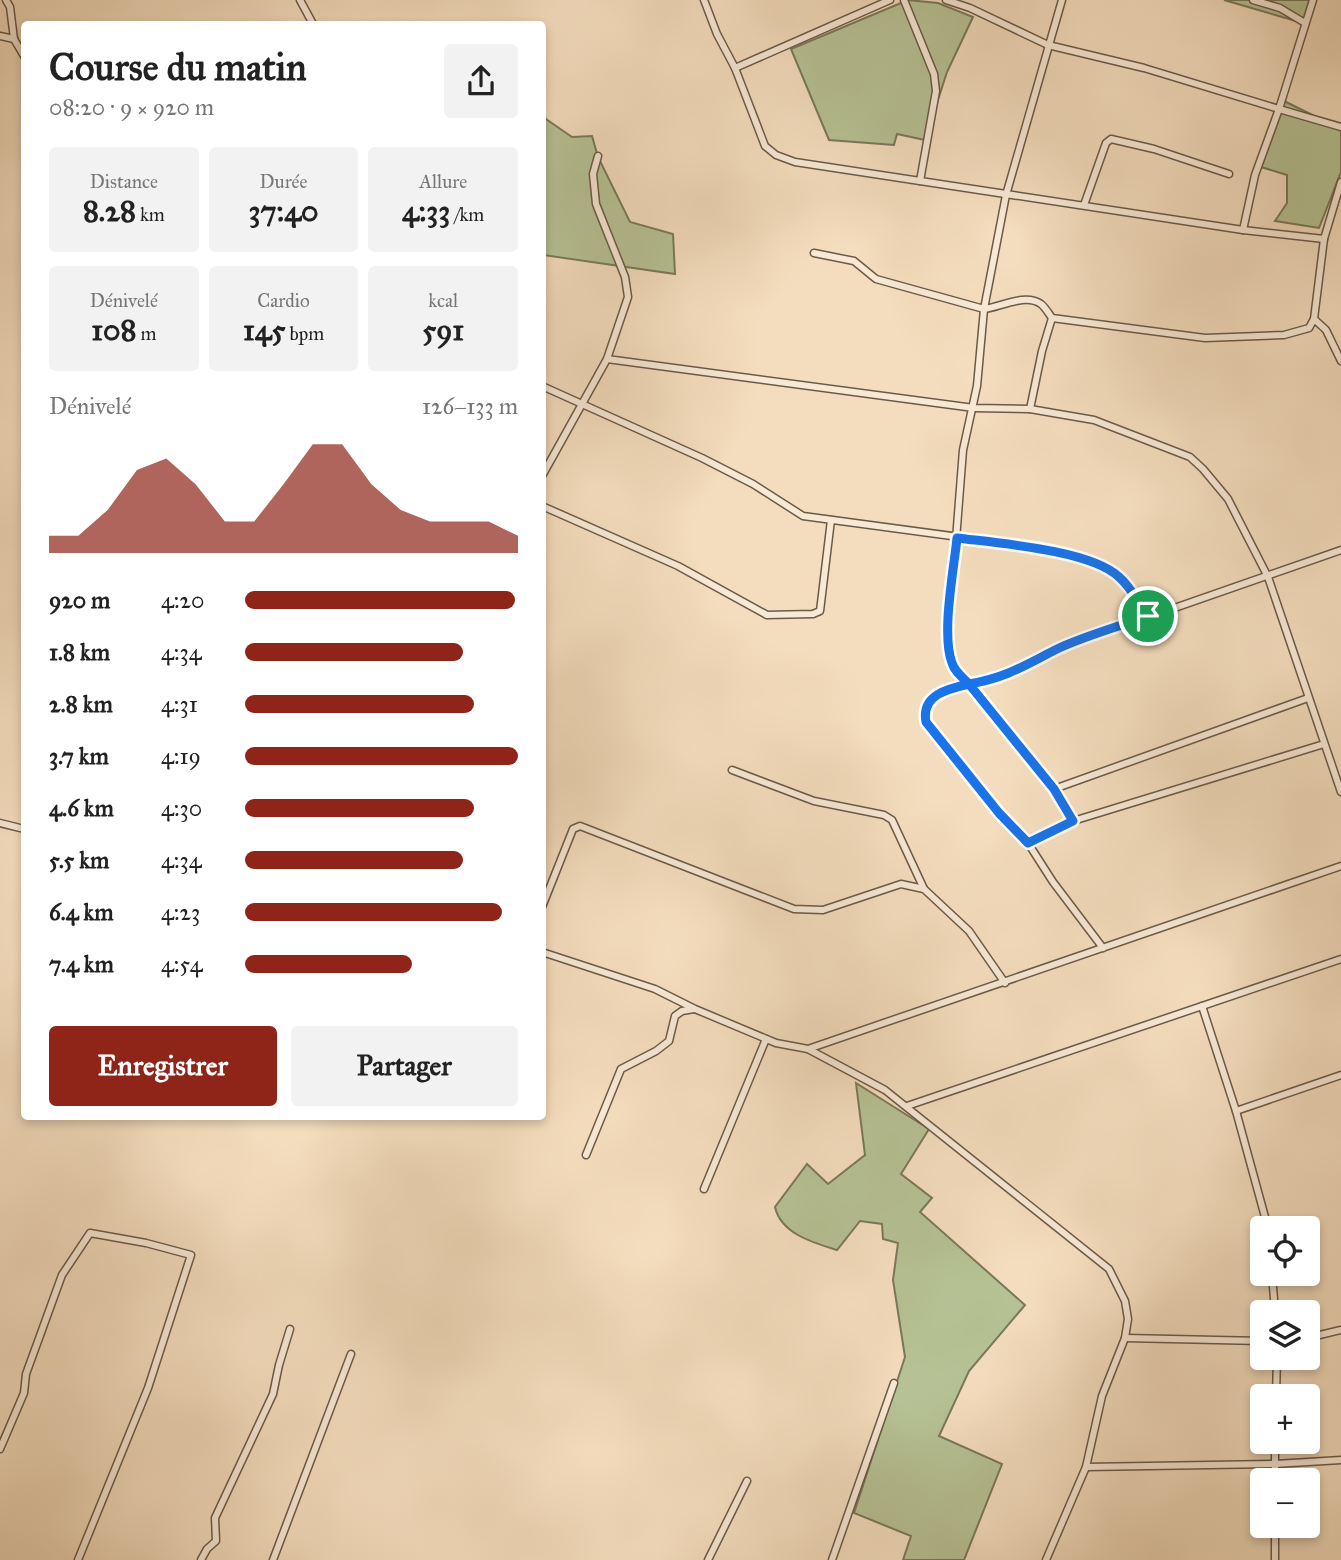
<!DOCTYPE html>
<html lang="fr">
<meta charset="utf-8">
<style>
body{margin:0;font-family:"IM FELL Great Primer",serif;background:#f2f2f2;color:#222;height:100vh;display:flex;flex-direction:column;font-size:26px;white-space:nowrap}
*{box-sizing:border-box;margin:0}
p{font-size:23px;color:#767676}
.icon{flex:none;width:38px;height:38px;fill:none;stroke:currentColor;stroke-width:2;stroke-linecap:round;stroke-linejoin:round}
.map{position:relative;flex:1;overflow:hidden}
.sheet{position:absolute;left:21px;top:21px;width:525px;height:1099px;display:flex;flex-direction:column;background:#fff;border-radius:7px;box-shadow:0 4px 10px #0003}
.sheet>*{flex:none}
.tools{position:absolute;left:1250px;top:1216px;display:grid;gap:14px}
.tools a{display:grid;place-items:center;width:70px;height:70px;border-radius:7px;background:#fff;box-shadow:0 4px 10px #0003;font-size:35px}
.pin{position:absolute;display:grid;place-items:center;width:60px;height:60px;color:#fff;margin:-30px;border:4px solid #fff;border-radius:50%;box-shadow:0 2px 7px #0007}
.round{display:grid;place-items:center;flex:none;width:74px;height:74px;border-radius:7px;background:#f2f2f2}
.overview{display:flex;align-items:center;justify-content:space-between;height:119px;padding:0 28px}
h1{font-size:38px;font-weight:700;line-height:52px}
.metrics{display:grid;grid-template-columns:repeat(3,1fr);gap:10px;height:119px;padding:7px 28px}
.metrics div{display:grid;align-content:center;border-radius:7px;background:#f2f2f2;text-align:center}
.metrics b{font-size:30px;font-weight:700}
.metrics small{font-size:19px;font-weight:400}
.metrics p{font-size:19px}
.chart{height:196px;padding:14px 28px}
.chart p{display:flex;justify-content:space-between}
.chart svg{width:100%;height:126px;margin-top:7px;fill:#8f2418;opacity:.7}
.cta{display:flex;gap:14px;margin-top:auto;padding:14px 28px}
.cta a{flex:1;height:80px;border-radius:7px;background:#8f2418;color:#fff;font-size:28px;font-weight:700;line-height:80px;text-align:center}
.cta a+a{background:#f2f2f2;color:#222}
ul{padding:0 28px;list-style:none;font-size:23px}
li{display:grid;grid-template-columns:112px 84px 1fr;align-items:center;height:52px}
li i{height:18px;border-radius:9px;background:#8f2418}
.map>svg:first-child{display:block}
.green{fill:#b6c295;stroke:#7a785b;stroke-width:2}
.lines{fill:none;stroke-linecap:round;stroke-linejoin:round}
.street-casing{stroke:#6b5a48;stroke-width:9}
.street{stroke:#f8e9d5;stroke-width:6}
.route-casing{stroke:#fff;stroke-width:14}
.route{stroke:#1a73e8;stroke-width:9}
</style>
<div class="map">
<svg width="1341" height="1560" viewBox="0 0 1341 1560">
<rect width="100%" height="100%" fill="#f4ddbe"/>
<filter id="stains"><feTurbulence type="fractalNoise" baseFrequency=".00286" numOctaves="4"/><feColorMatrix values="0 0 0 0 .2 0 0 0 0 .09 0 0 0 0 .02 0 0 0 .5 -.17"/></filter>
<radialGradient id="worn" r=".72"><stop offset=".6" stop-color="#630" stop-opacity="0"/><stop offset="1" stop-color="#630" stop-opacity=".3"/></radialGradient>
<!-- green -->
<g class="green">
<polygon points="908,0 938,3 973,17 947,72 925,140 897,134 894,145 829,140 791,49"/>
<polygon points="1224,0 1314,0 1306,24"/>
<polygon points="1282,100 1341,129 1341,172 1319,228 1275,221 1287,203 1287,175 1261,167"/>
<polygon points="543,117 572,137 592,136 598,157 630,222 673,234 675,274 543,255"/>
<path d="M856 1083 929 1129 901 1174 932 1198 920 1212 1025 1305 969 1371 939 1436 1002 1464 964 1560H903L911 1536 854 1513 905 1357 893 1280 898 1243 883 1239 882 1224 860 1221 837 1250C814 1243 781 1234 775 1207L807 1164 828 1184 865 1155Z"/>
</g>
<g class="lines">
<!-- street casing -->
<g class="street-casing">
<g id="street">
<polyline points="6,0 10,7 14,39"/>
<polyline points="300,0 313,24"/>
<polyline points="704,0 717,34 735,68 890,0"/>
<polyline points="904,0 934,74 936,91 920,181"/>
<polyline points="946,0 970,8 1048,45 1144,68 1279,109 1255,175 1243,230"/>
<path d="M1062 0 1006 195 984 309 977 386 963 450 948 642C951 661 954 671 969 684L1054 789 1073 821"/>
<polyline points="1253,0 1280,8 1305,23"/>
<polyline points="1313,0 1279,109 1341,127"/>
<polyline points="0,36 14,39 24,56"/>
<polyline points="735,68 765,146 776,155 795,162 1243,230 1324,239"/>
<polyline points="1084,205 1106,143 1111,139 1154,149 1229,174"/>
<path d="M814 253 854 261 876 279 984 309C1001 307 1025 293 1041 304 1045 307 1049 314 1052 318L1205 338 1284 335 1309 328 1314 319 1324 239 1341 182"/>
<polyline points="1314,319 1326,330 1341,361"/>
<polyline points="607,359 974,408 1030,409 1094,420 1190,457 1203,469 1228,499 1268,577 1341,792"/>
<polyline points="542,386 702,458 753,484 803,516 1041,548 1104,567 1119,577 1148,616"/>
<polyline points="1030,409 1042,351 1052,318"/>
<polyline points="542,476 607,359 628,297 625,277 596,204 593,174 598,156"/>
<polyline points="542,506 678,566 767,615 813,614 820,611 831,520"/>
<polyline points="732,770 814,801 884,815 892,820 924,889"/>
<polyline points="1054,789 1308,698"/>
<polyline points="0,823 24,829"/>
<polyline points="1028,843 1073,821 1324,744"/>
<polyline points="542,907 573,829 580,826 794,909 823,910 901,884 924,889 969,931 1005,983"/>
<path d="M1103 948 1053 882 1028 843 999 813 926 722C919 683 975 685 1000 677 1020 671 1038 662 1054 650L1341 550"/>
<polyline points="542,952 655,989 695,1009 776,1043 808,1049 885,1090 1109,1269 1125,1301 1128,1319 1125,1338 1102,1396 1086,1467 1046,1560"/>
<polyline points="1202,1006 1236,1111 1268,1228"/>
<polyline points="808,1049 1341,866"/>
<polyline points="907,1106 1341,959"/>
<polyline points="1236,1111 1341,1075"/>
<polyline points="586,1155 621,1069 656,1051 669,1041 675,1016 682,1011 694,1009"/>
<polyline points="704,1189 766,1039"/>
<polyline points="1272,1274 1275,1312"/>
<polyline points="1125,1338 1262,1341"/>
<polyline points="1307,1338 1341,1330"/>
<polyline points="1276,1396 1277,1358"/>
<polyline points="0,1449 24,1393 26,1374 62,1275 90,1233 146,1243 191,1255 148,1388 78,1560"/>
<polyline points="1086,1467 1275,1464 1341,1460"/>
<polyline points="1275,1480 1275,1442"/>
<polyline points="1275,1526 1275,1560"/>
<polyline points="201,1560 207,1549 216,1541 215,1518 273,1394 279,1365 290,1329"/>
<polyline points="273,1560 351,1354"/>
<polyline points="708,1560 747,1481"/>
<polyline points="832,1560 894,1383"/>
</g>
</g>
<!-- street -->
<use href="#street" class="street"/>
</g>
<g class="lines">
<!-- route casing -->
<g class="route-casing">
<path id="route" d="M1148 616C1118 627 1084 636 1055 650 1024 666 1005 678 969 684L1054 789 1073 821 1028 843 999 813 926 722C921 695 947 689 969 684 962 677 955 672 952 663 941 634 954 569 957 538 997 543 1091 550 1119 577 1131 587 1139 604 1148 616"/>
</g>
<!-- route -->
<use href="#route" class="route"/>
</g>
<rect width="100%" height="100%" filter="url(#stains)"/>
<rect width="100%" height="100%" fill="url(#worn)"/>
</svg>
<div class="tools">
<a><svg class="icon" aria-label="locate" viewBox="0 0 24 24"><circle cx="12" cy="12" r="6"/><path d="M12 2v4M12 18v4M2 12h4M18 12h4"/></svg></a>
<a><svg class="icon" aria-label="layers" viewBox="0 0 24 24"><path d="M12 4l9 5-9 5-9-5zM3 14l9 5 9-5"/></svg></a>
<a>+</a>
<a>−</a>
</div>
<div class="pin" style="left:1148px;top:616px;background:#1e9e55"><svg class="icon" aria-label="arrive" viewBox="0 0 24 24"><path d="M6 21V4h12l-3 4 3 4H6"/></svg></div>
<section class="sheet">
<div class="overview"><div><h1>Course du matin</h1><p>08:20 · 9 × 920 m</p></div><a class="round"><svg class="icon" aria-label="share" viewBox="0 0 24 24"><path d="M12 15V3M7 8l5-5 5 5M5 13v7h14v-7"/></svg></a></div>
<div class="metrics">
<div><p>Distance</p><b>8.28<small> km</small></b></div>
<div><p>Durée</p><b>37:40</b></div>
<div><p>Allure</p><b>4:33<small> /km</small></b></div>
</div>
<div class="metrics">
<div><p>Dénivelé</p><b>108<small> m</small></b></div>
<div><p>Cardio</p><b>145<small> bpm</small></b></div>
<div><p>kcal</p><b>591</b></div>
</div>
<div class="chart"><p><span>Dénivelé</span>126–133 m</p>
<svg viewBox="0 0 160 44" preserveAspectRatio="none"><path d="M0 44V38L10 38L20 29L30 15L40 11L50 20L60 33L70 33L80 20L90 6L100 6L110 20L120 29L130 33L140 33L150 33L160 38V44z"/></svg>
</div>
<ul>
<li><b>920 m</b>4:20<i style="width:99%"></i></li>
<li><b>1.8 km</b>4:34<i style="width:80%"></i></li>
<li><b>2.8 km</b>4:31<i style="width:84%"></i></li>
<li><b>3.7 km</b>4:19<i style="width:100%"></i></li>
<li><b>4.6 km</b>4:30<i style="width:84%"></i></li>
<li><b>5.5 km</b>4:34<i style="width:80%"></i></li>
<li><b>6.4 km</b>4:23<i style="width:94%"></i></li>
<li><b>7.4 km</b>4:54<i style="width:61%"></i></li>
</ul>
<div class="cta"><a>Enregistrer</a><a>Partager</a></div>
</section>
</div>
